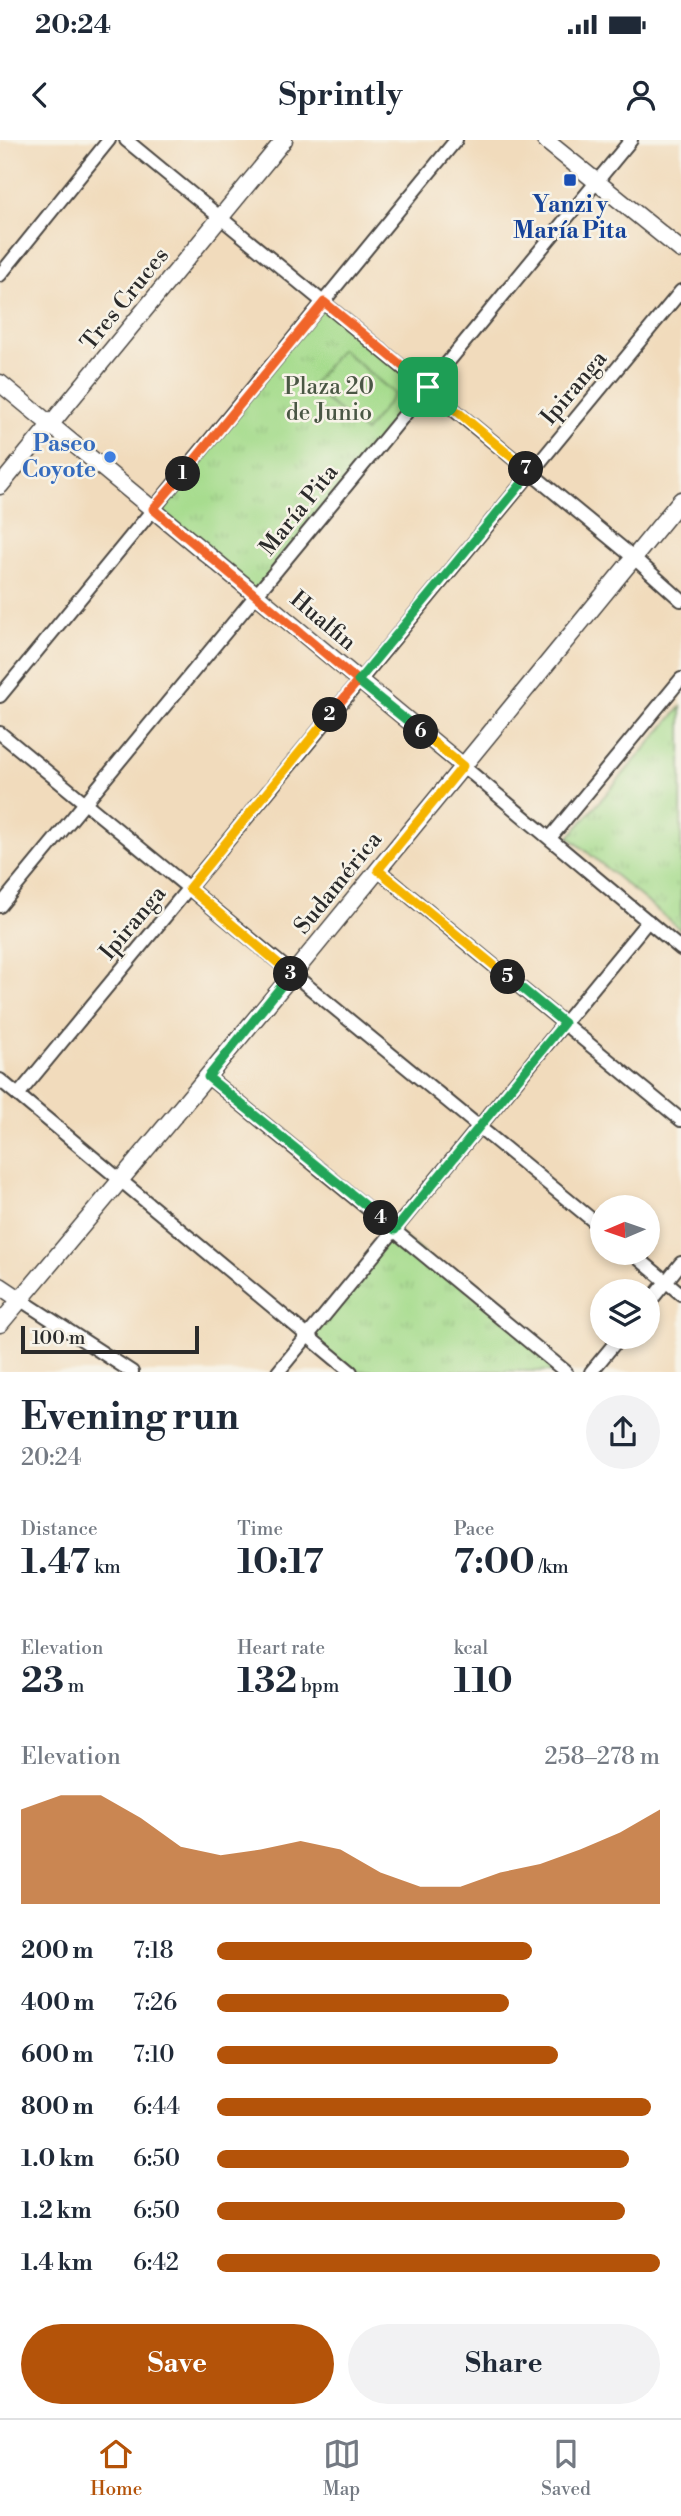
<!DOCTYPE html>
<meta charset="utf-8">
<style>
body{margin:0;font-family:"Libre Bodoni",serif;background:#f2f2f3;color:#1f2937;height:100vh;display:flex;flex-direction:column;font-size:26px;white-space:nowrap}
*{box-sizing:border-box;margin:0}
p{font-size:23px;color:#747a83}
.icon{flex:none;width:38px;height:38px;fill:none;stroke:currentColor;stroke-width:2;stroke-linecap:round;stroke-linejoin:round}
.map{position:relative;height:1232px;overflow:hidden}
.side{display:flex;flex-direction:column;background:#fff;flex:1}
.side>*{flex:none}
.needle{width:46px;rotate:268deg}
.fabs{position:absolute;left:590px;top:1055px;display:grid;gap:14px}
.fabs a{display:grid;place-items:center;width:70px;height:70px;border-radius:50%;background:#fff;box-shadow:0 4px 10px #0003;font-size:35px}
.scale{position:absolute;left:21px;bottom:18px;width:178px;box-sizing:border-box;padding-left:7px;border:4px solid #2b2b2b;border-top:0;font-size:19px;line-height:24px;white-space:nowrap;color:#2b2b2b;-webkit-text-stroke:5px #f7f3e8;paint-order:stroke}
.pin{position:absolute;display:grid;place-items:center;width:60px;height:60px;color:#fff;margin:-30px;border-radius:14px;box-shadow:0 4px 10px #0006}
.km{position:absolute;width:35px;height:35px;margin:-18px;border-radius:50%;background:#222;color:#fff;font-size:19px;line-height:35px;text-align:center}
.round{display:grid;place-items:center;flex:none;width:74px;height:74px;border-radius:37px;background:#f2f2f3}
.overview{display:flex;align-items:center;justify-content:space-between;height:119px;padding:0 21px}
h1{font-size:38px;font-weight:700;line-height:52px}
.figures{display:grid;grid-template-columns:repeat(3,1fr);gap:10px;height:119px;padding:7px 21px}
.figures div{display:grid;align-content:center}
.figures b{font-size:35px;font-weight:700}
.figures small{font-size:19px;font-weight:400}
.figures p{font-size:19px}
.chart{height:196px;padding:14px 21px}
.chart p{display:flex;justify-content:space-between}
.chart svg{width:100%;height:126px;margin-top:7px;fill:#b45309;opacity:.7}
.cta{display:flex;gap:14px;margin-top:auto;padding:14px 21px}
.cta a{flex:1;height:80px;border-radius:42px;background:#b45309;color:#fff;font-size:28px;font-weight:700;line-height:80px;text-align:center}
.cta a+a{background:#f2f2f3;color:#1f2937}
ul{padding:0 21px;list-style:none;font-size:23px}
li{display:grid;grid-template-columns:112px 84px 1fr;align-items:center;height:52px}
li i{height:18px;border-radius:9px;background:#b45309}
.status{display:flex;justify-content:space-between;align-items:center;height:49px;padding:0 35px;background:#fff;direction:ltr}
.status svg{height:19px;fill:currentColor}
header{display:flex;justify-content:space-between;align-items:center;height:91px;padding:0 21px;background:#fff;font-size:32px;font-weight:700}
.tab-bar{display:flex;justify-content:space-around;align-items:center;height:98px;border-top:2px solid #e0e1e3;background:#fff;font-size:19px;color:#747a83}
.tab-bar a{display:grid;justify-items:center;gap:4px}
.tab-bar .active{color:#b45309}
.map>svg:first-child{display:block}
.grass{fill:url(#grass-tufts);stroke:#68845c;stroke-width:2}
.pitch{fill:#a6dc8d;stroke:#68845c;stroke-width:2}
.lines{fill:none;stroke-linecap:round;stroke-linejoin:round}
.street-casing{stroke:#494541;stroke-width:16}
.secondary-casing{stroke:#494541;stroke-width:19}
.street{stroke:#fff;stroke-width:12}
.secondary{stroke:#fff;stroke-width:16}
.split-1-casing{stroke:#fff;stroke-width:14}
.split-2-casing{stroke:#fff;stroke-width:14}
.split-3-casing{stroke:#fff;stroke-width:14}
.split-4-casing{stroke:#fff;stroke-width:14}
.split-5-casing{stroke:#fff;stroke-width:14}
.split-6-casing{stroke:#fff;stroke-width:14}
.split-7-casing{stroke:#fff;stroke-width:14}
.split-8-casing{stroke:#fff;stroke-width:14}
.split-1{stroke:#f0652b;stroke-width:9}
.split-2{stroke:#f0652b;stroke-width:9}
.split-3{stroke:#f5b400;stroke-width:9}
.split-4{stroke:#22a559;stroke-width:9}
.split-5{stroke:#22a559;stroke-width:9}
.split-6{stroke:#f5b400;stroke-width:9}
.split-7{stroke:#22a559;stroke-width:9}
.split-8{stroke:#f5b400;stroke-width:9}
.transit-dot{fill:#1a4fb4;stroke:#f7f3e8;stroke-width:2.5}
.shop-dot{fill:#3f7fe0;stroke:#f7f3e8;stroke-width:2.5}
.labels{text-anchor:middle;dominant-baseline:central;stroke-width:5;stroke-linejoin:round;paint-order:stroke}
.transit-label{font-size:23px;font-weight:bold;fill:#164399;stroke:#f7f3e8}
.street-label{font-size:23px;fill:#2b2b2b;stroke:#f7f3e8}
.park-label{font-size:23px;fill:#4a5744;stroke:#f7f3e8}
.shop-label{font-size:23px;font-weight:bold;fill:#366cbe;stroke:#f7f3e8;text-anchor:end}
</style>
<div class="status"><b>20:24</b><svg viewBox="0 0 49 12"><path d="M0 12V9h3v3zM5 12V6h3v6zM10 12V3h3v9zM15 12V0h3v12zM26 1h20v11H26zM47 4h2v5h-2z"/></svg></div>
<header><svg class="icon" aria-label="back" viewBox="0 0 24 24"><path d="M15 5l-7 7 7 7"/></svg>Sprintly<svg class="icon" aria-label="person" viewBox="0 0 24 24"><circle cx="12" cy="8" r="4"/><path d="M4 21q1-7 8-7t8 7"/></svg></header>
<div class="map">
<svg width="681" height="1232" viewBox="0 0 681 1232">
<defs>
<pattern id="grass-tufts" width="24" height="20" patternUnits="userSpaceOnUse" patternTransform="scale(1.75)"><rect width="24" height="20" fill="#a6dc8d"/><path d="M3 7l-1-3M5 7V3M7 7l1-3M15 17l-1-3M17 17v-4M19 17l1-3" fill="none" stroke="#8fbd7a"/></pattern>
</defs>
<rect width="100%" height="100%" fill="#f7f3e8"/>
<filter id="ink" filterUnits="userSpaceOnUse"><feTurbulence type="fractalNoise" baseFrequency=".0143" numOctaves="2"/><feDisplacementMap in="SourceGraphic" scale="14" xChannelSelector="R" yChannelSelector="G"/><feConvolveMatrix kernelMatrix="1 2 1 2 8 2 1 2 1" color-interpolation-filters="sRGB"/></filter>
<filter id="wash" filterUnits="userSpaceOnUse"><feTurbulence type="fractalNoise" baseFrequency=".00686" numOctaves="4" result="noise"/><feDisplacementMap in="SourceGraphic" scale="28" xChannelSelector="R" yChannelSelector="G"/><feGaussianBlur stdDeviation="1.57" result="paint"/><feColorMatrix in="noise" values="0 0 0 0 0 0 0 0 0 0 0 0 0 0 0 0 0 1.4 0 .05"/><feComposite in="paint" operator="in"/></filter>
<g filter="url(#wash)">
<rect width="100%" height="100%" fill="#f1dbbc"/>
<!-- grass -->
<g class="grass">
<polygon points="324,162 428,247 257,455 153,369"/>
<polygon points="681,567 681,790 569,697"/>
<polygon points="395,1090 566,1231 351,1231 307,1195"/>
</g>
<!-- pitch -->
<polygon class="pitch" points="341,209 395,254 365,292 310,247"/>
</g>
<g filter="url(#ink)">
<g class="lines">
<!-- street casing -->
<g class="street-casing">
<g id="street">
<polyline points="126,0 633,417 681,460"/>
<polyline points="0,135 109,0"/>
<polyline points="0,556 456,0"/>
<polyline points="0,593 602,1088"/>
<polyline points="463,626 681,809"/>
<polyline points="550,698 681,539"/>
<polyline points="378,730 681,980"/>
<polyline points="0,766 631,0"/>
<polyline points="208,937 566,1232"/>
<polyline points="0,940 351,1232"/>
<polyline points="18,955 681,151"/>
<polyline points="632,1113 681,1154"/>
<polyline points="21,1160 132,1232"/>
<polyline points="648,1164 681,1123"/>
<polyline points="278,1232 648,781"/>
<polyline points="591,1232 620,1197"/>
</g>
</g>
<!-- secondary casing -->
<g class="secondary-casing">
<g id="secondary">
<polyline points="545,0 681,110"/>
<polyline points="0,243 463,626"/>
<polyline points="0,346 284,0"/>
<polyline points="0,1146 21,1160"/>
<polyline points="0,1184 292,835 681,360"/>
</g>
</g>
<!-- street -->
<use href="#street" class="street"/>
<!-- secondary -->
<use href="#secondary" class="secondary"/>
</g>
</g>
<g class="lines" filter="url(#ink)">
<!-- split-1 casing -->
<g class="split-1-casing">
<polyline id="split-1" points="183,334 324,162 428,247"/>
</g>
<!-- split-2 casing -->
<g class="split-2-casing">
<polyline id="split-2" points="183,334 153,369 358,541 330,575"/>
</g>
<!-- split-3 casing -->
<g class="split-3-casing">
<polyline id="split-3" points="291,834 189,748 330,575"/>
</g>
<!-- split-4 casing -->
<g class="split-4-casing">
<polyline id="split-4" points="291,834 208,937 381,1078"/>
</g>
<!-- split-5 casing -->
<g class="split-5-casing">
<polyline id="split-5" points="381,1078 395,1090 564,883 508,837"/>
</g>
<!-- split-6 casing -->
<g class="split-6-casing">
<polyline id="split-6" points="421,592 463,626 378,730 508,837"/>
</g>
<!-- split-7 casing -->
<g class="split-7-casing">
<polyline id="split-7" points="421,592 358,541 531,332 526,329"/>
</g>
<!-- split-8 casing -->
<g class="split-8-casing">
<polyline id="split-8" points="428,247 526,329"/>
</g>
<!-- split-1 -->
<use href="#split-1" class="split-1"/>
<!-- split-2 -->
<use href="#split-2" class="split-2"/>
<!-- split-3 -->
<use href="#split-3" class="split-3"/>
<!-- split-4 -->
<use href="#split-4" class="split-4"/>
<!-- split-5 -->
<use href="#split-5" class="split-5"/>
<!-- split-6 -->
<use href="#split-6" class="split-6"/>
<!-- split-7 -->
<use href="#split-7" class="split-7"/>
<!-- split-8 -->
<use href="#split-8" class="split-8"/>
</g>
<!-- markers -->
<rect class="transit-dot" x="563" y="33" width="14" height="14" rx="3.5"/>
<circle class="shop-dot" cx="110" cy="317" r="7"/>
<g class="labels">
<!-- transit labels -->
<g class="transit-label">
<text x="570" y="65">Yanzi y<tspan x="570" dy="26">María Pita</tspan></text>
</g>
<!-- street labels -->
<g class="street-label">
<text transform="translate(125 159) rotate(-51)">Tres Cruces</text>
<text transform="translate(574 248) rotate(-50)">Ipiranga</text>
<text transform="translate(299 370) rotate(-51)">María Pita</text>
<text transform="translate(323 481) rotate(40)">Hualfin</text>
<text transform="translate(338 743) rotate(-51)">Sudamérica</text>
<text transform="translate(133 783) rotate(-50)">Ipiranga</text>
</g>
<!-- park labels -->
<g class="park-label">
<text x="329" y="247">Plaza 20<tspan x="329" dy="26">de Junio</tspan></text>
</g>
<!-- shop labels -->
<g class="shop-label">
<text x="96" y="304">Paseo<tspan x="96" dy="26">Coyote</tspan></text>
</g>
</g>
</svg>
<div class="fabs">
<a><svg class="needle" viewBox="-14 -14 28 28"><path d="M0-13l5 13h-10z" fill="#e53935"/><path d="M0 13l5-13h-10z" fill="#747a83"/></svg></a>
<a><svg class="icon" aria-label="layers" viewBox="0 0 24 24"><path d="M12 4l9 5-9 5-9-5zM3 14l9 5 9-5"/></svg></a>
</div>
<div class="scale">100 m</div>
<div class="pin" style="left:428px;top:247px;background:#1e9e55"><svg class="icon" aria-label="arrive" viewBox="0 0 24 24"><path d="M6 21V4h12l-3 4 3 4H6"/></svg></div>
<b class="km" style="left:183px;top:334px">1</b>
<b class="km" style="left:330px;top:575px">2</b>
<b class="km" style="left:291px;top:834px">3</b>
<b class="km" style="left:381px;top:1078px">4</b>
<b class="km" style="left:508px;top:837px">5</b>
<b class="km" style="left:421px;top:592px">6</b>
<b class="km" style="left:526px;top:329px">7</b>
</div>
<section class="side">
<div class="overview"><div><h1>Evening run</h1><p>20:24</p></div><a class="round"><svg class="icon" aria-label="share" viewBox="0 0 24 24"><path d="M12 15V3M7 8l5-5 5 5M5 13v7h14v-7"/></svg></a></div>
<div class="figures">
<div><p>Distance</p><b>1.47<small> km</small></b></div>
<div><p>Time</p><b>10:17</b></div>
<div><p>Pace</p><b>7:00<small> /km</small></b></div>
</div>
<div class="figures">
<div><p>Elevation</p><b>23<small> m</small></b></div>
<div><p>Heart rate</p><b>132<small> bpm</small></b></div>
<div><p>kcal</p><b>110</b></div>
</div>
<div class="chart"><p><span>Elevation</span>258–278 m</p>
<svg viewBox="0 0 160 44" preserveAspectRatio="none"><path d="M0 44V11L10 6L20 6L30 14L40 24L50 27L60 25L70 22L80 25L90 33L100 38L110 38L120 33L130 30L140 25L150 19L160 11V44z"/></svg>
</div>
<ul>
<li><b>200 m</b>7:18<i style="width:71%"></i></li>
<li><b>400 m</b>7:26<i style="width:66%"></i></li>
<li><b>600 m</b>7:10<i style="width:77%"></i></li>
<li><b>800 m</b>6:44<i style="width:98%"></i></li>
<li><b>1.0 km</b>6:50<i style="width:93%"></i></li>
<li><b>1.2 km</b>6:50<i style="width:92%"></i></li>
<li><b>1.4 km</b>6:42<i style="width:100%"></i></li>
</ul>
<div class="cta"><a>Save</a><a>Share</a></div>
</section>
<nav class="tab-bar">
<a class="active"><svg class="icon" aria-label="home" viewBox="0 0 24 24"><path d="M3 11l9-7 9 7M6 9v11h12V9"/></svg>Home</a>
<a><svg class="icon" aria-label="map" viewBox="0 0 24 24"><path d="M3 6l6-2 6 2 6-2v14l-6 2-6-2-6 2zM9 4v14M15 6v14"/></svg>Map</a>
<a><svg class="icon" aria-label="saved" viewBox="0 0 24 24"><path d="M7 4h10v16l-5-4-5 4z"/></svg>Saved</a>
</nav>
